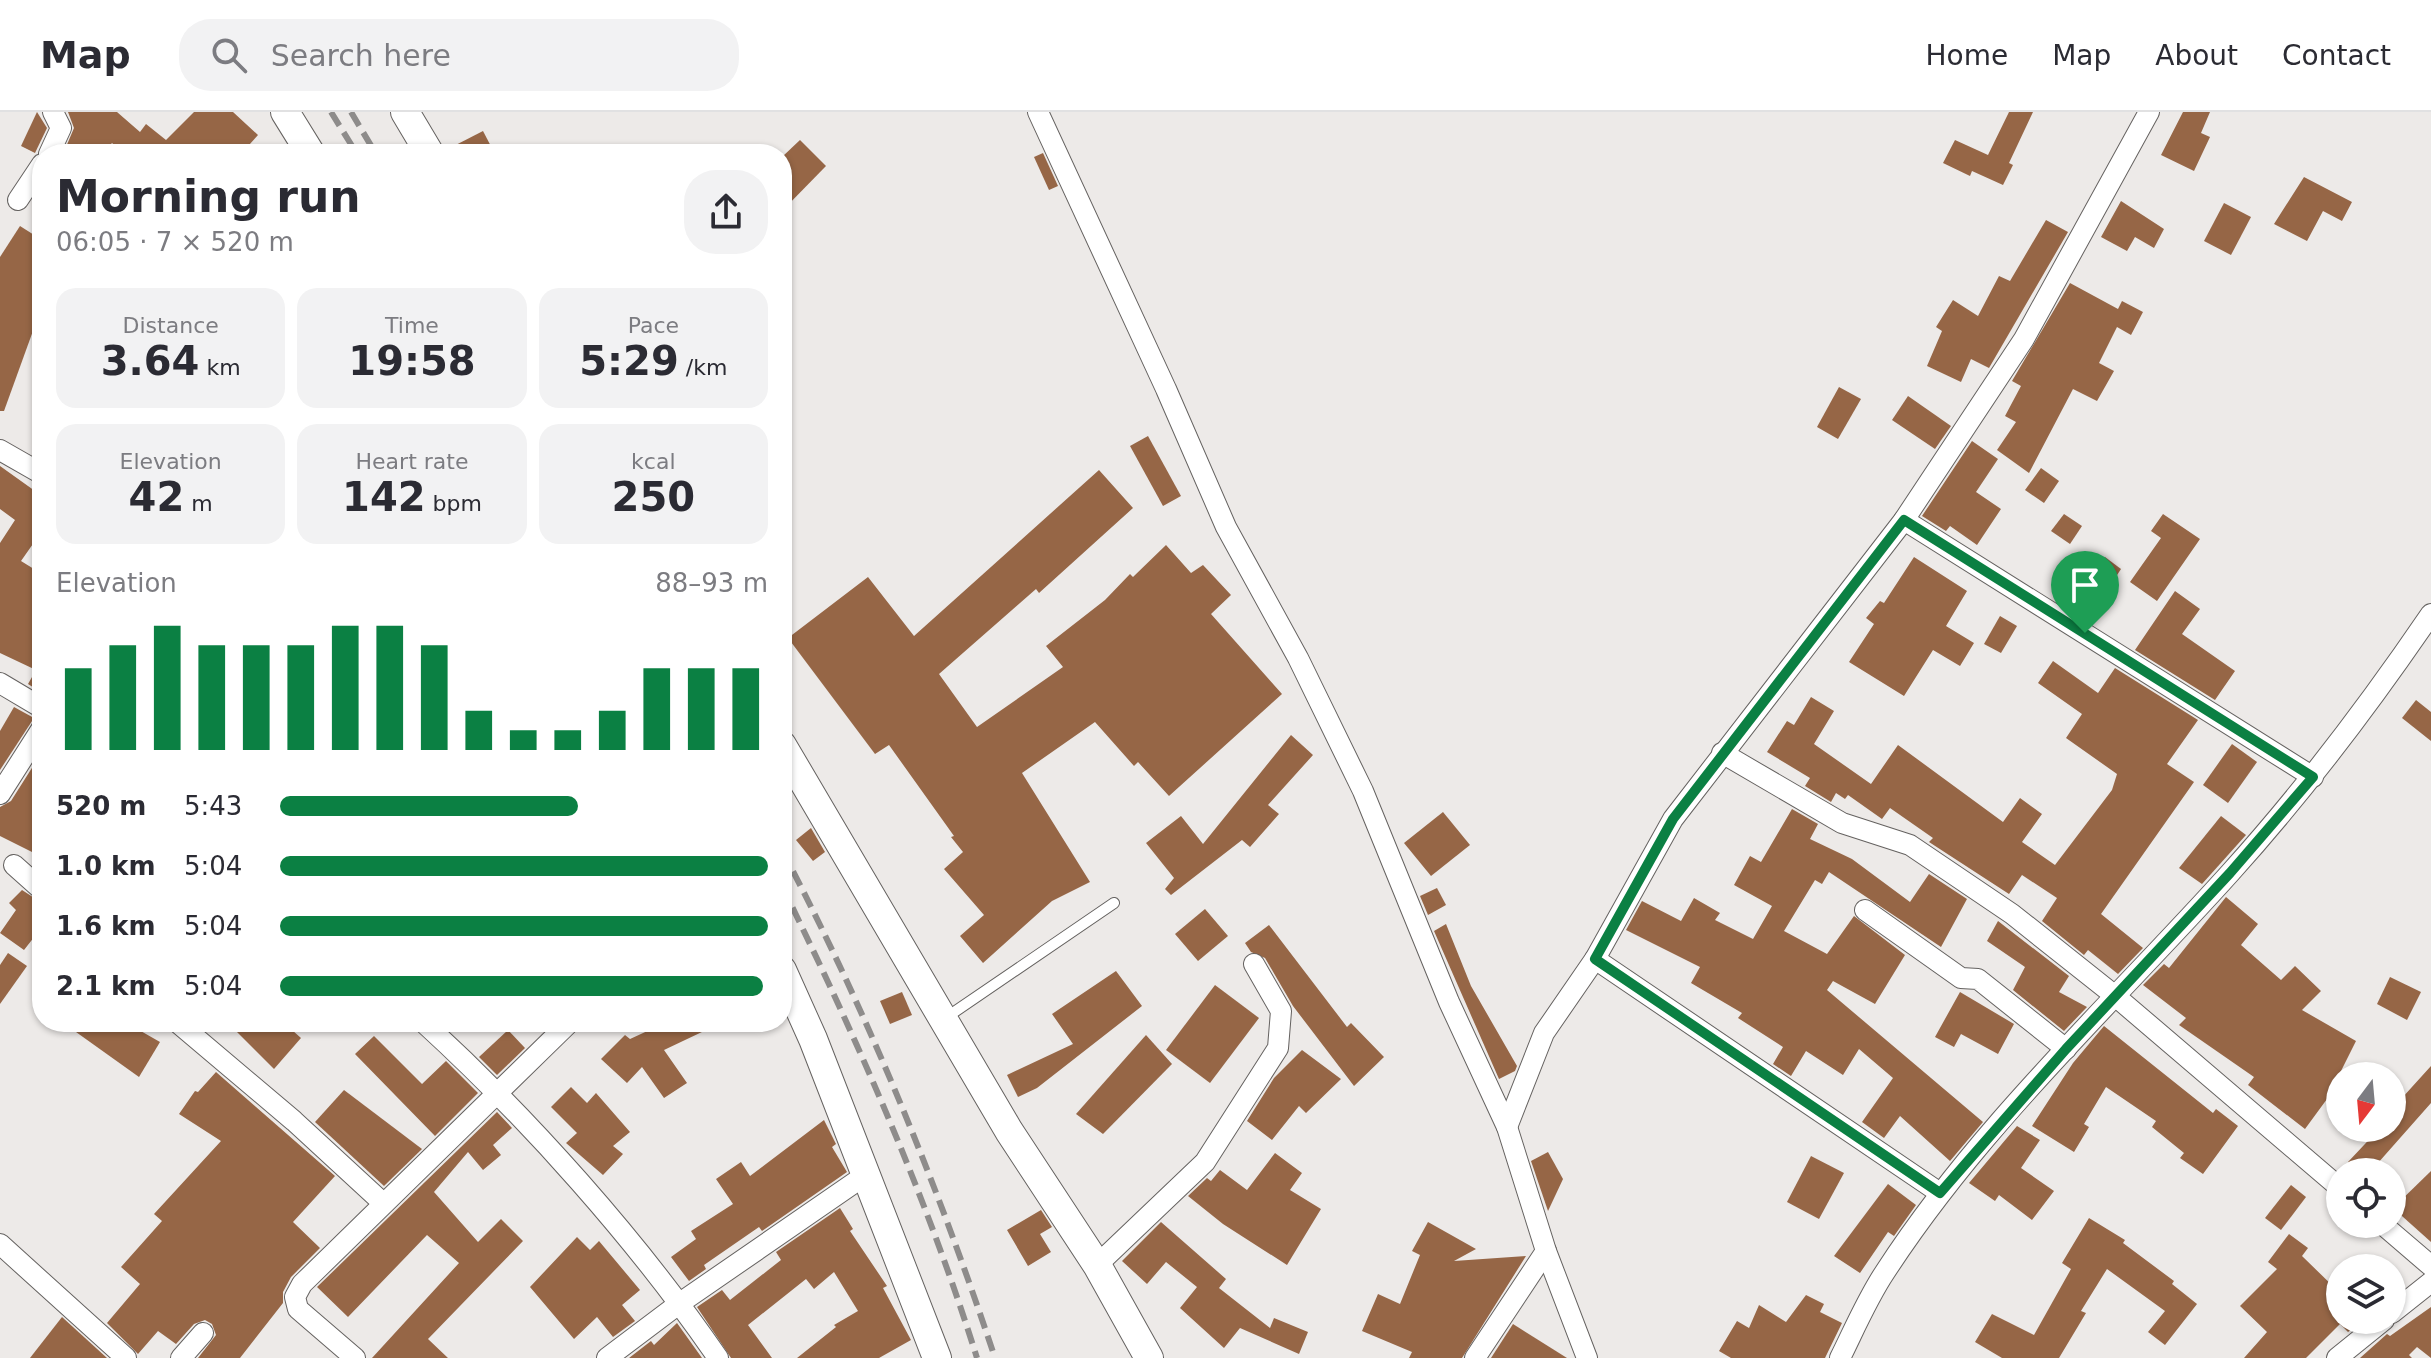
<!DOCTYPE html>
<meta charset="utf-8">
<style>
body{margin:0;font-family:"DejaVu Sans",sans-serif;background:#f2f2f3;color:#2b2b33;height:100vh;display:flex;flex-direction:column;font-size:30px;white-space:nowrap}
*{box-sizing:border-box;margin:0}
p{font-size:26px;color:#7c7c81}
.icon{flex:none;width:44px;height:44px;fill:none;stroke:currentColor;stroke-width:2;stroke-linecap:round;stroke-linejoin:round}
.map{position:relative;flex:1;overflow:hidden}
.side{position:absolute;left:32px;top:32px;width:760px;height:888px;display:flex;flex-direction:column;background:#fff;border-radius:32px;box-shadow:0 2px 6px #0004}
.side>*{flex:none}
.needle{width:52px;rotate:196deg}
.tools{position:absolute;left:2326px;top:950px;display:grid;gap:16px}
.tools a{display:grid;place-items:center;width:80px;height:80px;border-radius:50%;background:#fff;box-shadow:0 2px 6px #0004;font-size:40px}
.pin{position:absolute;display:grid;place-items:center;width:68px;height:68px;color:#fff;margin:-82px -34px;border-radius:50% 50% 50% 0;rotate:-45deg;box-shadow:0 0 8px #0007}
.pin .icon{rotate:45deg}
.round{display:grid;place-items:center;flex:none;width:84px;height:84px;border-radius:32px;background:#f2f2f3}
.overview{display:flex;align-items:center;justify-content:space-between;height:136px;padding:0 24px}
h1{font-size:44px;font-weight:700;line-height:60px}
.figures{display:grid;grid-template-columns:repeat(3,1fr);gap:12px;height:136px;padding:8px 24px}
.figures div{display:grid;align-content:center;border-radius:20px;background:#f2f2f3;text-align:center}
.figures b{font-size:40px;font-weight:700}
.figures small{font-size:22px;font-weight:400}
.figures p{font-size:22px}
.chart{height:224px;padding:16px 24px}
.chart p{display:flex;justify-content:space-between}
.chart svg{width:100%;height:144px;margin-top:8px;stroke:#0b8043;stroke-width:6}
ul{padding:0 24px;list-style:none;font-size:26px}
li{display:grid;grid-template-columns:128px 96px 1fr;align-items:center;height:60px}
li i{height:20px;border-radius:10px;background:#0b8043}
header{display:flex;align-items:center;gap:48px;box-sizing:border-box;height:112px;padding:0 40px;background:#fff;border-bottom:2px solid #e1e1e2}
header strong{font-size:38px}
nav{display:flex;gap:44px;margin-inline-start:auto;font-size:28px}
.search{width:560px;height:72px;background:#f2f2f3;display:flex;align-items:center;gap:20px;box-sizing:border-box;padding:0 28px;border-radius:32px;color:#7c7c81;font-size:30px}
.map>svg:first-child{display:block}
.building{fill:#966646}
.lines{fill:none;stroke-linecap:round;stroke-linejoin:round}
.service-casing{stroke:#656260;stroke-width:12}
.minor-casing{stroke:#656260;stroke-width:22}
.secondary-casing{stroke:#656260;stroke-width:30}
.service{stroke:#fff;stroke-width:10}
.minor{stroke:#fff;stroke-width:20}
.secondary{stroke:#fff;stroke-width:28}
.rail{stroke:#8e8c8b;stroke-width:6;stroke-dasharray:16 8;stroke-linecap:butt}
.route-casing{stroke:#fff;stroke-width:16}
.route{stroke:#0b8043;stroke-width:10}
</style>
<header>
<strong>Map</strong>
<div class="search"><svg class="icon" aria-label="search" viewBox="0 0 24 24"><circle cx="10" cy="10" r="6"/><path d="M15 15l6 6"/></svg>Search here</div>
<nav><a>Home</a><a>Map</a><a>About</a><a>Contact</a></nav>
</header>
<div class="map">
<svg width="2431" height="1246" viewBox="0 0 2431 1246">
<rect width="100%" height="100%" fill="#edeae8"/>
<!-- building -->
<g class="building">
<polygon points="37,0 47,16 35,41 21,34"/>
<polygon points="68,0 117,0 140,20 146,12 166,28 194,0 233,0 258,23 241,42 121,42 122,40 112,31 102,42 63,42 74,16"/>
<polygon points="2009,0 2033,0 2009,51 2013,53 2003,73 1972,59 1970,64 1943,51 1955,28 1988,43"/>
<polygon points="2183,0 2210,0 2201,21 2210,25 2194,59 2161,43"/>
<polygon points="483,19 495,42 447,42 446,38"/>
<polygon points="800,28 826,54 782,99 782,45"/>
<polygon points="1043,41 1058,74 1049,78 1034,45"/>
<polygon points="2304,65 2352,90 2342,109 2323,99 2307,129 2274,112"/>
<polygon points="2121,89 2164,117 2154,136 2135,125 2127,139 2101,125"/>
<polygon points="2224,91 2251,105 2231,143 2204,129"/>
<polygon points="2046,108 2068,120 1989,256 1971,247 1961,270 1927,254 1942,219 1936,215 1953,188 1978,204 1999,164 2010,169"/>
<polygon points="20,114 42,128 42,194 4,299 0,299 0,145"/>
<polygon points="2070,171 2118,197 2122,189 2143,200 2131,223 2117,215 2099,251 2114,259 2097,289 2073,277 2029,361 1997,338 2016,310 2005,304 2021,274 2012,269"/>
<polygon points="1839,275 1861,287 1838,327 1817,315"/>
<polygon points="1908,284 1951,314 1935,337 1892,308"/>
<polygon points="1148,324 1181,384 1163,394 1130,334"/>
<polygon points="1972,329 1998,347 1976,380 2001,397 1977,433 1950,414 1946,419 1922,404"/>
<polygon points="0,354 42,384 42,419 21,449 42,462 42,581 28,572 36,558 0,541 0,431 15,408 0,397"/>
<polygon points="2041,356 2059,369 2044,391 2025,378"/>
<polygon points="1099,358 1133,396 1039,481 1036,477 939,562 977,615 1063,555 1046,534 1105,488 1130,462 1133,465 1166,433 1191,461 1203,453 1231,483 1211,502 1282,582 1169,684 1138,650 1134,654 1095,610 1022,661 1090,770 1052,789 983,851 960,824 984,803 944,757 963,740 951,725 954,724 889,633 875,642 788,526 868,465 914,524"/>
<polygon points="2064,402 2082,414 2070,432 2051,419"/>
<polygon points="2163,402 2200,427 2157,489 2130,470 2161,426 2151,419"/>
<polygon points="1914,445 1967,479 1946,514 1974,531 1960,554 1933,538 1904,584 1849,550 1874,512 1866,506 1880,489 1884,491"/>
<polygon points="2105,445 2121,457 2106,480 2089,469"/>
<polygon points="2175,479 2200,497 2182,522 2235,559 2215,588 2135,538"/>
<polygon points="2000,504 2017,514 2001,541 1984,532"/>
<polygon points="2053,549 2098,581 2115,556 2198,608 2167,652 2194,670 2101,802 2143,836 2118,862 2088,838 2084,843 2042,809 2057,786 2022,763 2009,782 1929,730 1933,726 1890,696 1882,707 1848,683 1845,687 1836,681 1831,690 1805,674 1810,666 1767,640 1787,609 1794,613 1811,585 1834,599 1814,632 1871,672 1898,633 2003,710 2020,686 2042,702 2022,730 2055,753 2112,678 2117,662 2066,626 2082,602 2038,571"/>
<polygon points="2416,588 2431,600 2431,629 2402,606"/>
<polygon points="14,595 34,606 0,658 0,619"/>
<polygon points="1291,623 1313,643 1268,693 1279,702 1250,735 1242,728 1171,783 1165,777 1174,766 1146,731 1181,704 1203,732"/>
<polygon points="2232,632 2257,650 2228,691 2203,673"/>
<polygon points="42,640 42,745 0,724 0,695 11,689"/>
<polygon points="1792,697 1818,712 1810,727 1852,747 1910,790 1929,762 1967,787 1941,835 1829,760 1822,772 1815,768 1784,819 1827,842 1854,804 1905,843 1875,892 1833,869 1827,878 1983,1010 1950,1049 1900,1004 1884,1026 1862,1010 1893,966 1859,937 1843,963 1806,939 1791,964 1773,952 1783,935 1738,906 1742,901 1691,871 1700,855 1626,818 1642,789 1681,809 1694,786 1720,801 1715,808 1753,827 1772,794 1734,773 1750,744 1761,750"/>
<polygon points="1443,700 1470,733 1431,764 1404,731"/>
<polygon points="2221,704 2246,723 2202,772 2179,756"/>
<polygon points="811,716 825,740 813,749 796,728"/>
<polygon points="1437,776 1446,793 1428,803 1420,784"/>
<polygon points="22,778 42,791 42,815 24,838 0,821 16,798 9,791"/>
<polygon points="2226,785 2258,812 2241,833 2281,868 2295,854 2321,879 2302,898 2356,929 2327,987 2305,1017 2248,973 2254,965 2179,913 2186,906 2143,873 2164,852 2169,856"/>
<polygon points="1205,797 1228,824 1198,849 1175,822"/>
<polygon points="1998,809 2069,864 2059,880 2087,895 2064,919 2013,878 2025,855 1987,829"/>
<polygon points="1446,812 1471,874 1517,954 1515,959 1499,967 1434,819"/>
<polygon points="1269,813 1347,915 1351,911 1384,945 1354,974 1293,894 1265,846 1251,840 1245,831"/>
<polygon points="8,841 27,854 0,892 0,853"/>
<polygon points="1116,859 1142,894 1037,976 1018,985 1007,963 1073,932 1052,902"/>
<polygon points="2390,865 2421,880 2407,908 2377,892"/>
<polygon points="1215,873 1259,906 1210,971 1166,938"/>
<polygon points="902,880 912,903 890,912 880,889"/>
<polygon points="1960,880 2014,912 1998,942 1961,922 1954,935 1935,925"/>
<polygon points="62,910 125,910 160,930 139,965"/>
<polygon points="227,910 283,910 301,926 274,957"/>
<polygon points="667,910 723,910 664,938 687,971 664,986 642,955 627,971 601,947 625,923 630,927"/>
<polygon points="2104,914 2213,1001 2216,997 2238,1014 2203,1062 2180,1046 2184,1041 2152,1015 2156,1009 2106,975 2084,1012 2089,1015 2074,1040 2032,1014 2073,951"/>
<polygon points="508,918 525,936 497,963 479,945"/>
<polygon points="1146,923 1172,952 1103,1022 1076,1002"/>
<polygon points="374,924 422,972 446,949 478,981 435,1024 355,942"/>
<polygon points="1302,938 1341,967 1306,1001 1299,994 1272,1028 1247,1009 1274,966"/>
<polygon points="2431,954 2431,991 2370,1060 2362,1060 2348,1050 2380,1016 2392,1016 2392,997"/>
<polygon points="216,960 335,1064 293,1110 320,1136 291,1165 283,1180 283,1191 240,1246 198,1246 216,1223 212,1212 205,1208 194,1212 176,1232 158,1219 138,1242 107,1211 140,1172 121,1155 162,1109 154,1102 221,1029 179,1002 195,979 198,980"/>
<polygon points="571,975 587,991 596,981 630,1020 613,1034 623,1042 603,1063 566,1031 577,1021 551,995"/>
<polygon points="344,978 422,1037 384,1074 315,1010"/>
<polygon points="497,1000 512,1016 493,1033 501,1043 483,1058 468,1040 434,1080 478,1130 501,1107 523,1129 428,1227 448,1246 372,1246 459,1151 427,1123 348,1205 317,1175"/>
<polygon points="824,1008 836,1032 832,1035 847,1060 762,1119 759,1115 704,1153 706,1157 689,1169 671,1145 696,1127 691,1119 733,1092 716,1067 741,1050 750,1064"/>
<polygon points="2017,1014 2040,1028 2021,1056 2054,1079 2032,1108 1999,1083 1995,1089 1969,1071"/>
<polygon points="1548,1040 1563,1067 1548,1099 1531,1049"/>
<polygon points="1275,1041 1302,1061 1290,1078 1321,1097 1287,1153 1223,1112 1188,1084 1207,1066 1211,1069 1220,1058 1247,1078"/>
<polygon points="1811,1044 1844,1061 1819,1107 1787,1090"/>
<polygon points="2431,1059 2431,1130 2393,1096"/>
<polygon points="1888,1072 1916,1093 1894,1124 1888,1120 1860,1161 1834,1144"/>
<polygon points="2291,1073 2306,1085 2281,1118 2265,1106"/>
<polygon points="840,1096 853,1117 850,1119 887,1174 883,1176 911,1228 879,1246 797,1246 836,1215 834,1213 858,1199 834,1160 814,1177 806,1167 748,1213 772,1246 731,1246 697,1195 722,1178 730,1188 781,1148 776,1140"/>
<polygon points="1041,1098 1052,1115 1040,1122 1051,1140 1028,1154 1007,1118"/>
<polygon points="2089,1106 2125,1128 2123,1131 2174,1169 2172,1172 2197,1192 2165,1233 2148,1220 2165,1199 2107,1157 2081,1199 2086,1201 2059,1246 2002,1246 1975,1230 1992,1202 2034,1223 2071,1157 2062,1151"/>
<polygon points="1161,1110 1226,1167 1219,1176 1270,1216 1274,1206 1308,1220 1299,1242 1240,1216 1224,1236 1180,1196 1197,1175 1166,1150 1147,1172 1122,1149"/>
<polygon points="1428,1110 1476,1137 1454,1149 1526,1144 1462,1246 1409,1246 1412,1240 1362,1219 1378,1182 1400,1192 1420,1143 1412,1139"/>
<polygon points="2289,1122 2308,1136 2302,1144 2340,1181 2340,1208 2363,1208 2348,1220 2340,1212 2306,1246 2244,1246 2267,1220 2240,1194 2277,1157 2268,1150"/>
<polygon points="577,1125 590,1138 599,1129 640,1178 622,1193 635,1209 613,1225 597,1205 574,1227 530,1175"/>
<polygon points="1806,1183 1824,1192 1820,1200 1842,1211 1825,1246 1731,1246 1719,1239 1737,1209 1749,1216 1759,1193 1786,1210"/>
<polygon points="2431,1195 2431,1246 2417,1235 2409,1243 2412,1246 2360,1246 2387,1222 2390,1224"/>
<polygon points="62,1205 107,1246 30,1246"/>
<polygon points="677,1211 702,1246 629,1246 651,1229 654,1233"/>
<polygon points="1513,1212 1567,1246 1491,1246"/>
</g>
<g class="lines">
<!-- service casing -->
<g class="service-casing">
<polyline id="service" points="947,905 1114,791"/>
</g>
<!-- minor casing -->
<g class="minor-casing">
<g id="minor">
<polyline points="1038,0 1166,277 1226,415 1298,546 1363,679 1449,890 1507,1015 1546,1139 1587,1246"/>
<polyline points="49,42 61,16 53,0"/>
<polyline points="18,88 42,52"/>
<polyline points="0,338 42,362"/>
<polyline points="1904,408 2313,665"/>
<polyline points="0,571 42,596"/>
<polyline points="1722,641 1842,711 1910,733 2012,802 2114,883 2340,1076"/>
<polyline points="0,682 42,616"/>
<polyline points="14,753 42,778"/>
<polyline points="1865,798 1961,866 1978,867 2066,937"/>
<polyline points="1595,847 1940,1081"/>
<polyline points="177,910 294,1009 383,1091"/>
<path d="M423 910C529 1007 637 1128 718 1246"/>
<polyline points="1507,1015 1544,921 1595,847 1673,707 1904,408 2024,227 2149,0"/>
<polyline points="2382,1112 2431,1154"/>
<polyline points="0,1132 126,1246"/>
<polyline points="1097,1153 1205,1050 1278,936 1281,899 1254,852"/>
<polyline points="2392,1201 2431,1170"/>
<polyline points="181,1246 203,1221"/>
<polyline points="355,1246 298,1197 295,1185 302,1172 570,910"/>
<polyline points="607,1246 680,1191 867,1062"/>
<polyline points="1475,1246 1546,1139"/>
<path d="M1840 1246C1854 1218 1867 1187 1885 1160 1981 1012 2113 891 2230 761 2304 679 2369 593 2431 502"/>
<polyline points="2337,1246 2384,1208"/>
</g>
</g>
<!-- secondary casing -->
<g class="secondary-casing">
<g id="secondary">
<polyline points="285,0 311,42"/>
<polyline points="405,0 430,42"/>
<polyline points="782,633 1009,1019 1097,1153 1149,1246"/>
<polyline points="782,858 813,927 937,1246"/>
</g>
</g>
<!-- service -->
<use href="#service" class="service"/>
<!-- minor -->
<use href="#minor" class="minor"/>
<!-- secondary -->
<use href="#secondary" class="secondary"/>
<!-- rail -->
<g class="rail">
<polyline points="331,0 357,42"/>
<polyline points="351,0 376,42"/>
<path d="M782 738C868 902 937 1071 995 1246"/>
<path d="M782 774C857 927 926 1083 977 1246"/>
</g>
</g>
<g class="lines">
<!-- route casing -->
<g class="route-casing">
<polygon id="route" points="1904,408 2313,665 2230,761 2066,937 1940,1081 1595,847 1673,707"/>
</g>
<!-- route -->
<use href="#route" class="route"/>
</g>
</svg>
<div class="tools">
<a><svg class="needle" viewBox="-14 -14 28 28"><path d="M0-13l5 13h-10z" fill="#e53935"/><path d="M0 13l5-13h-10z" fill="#7c7c81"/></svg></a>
<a><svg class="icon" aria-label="locate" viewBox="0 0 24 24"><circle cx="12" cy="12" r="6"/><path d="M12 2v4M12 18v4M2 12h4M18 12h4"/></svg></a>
<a><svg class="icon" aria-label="layers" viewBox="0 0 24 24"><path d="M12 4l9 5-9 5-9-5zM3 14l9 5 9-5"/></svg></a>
</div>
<div class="pin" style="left:2085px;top:521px;background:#1e9e55"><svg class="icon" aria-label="arrive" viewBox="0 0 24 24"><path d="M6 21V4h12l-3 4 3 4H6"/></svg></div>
<section class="side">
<div class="overview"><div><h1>Morning run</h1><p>06:05 · 7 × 520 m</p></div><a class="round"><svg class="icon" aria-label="share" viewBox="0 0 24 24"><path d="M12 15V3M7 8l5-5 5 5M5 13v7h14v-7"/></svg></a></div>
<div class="figures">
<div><p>Distance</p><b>3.64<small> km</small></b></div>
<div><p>Time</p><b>19:58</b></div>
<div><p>Pace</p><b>5:29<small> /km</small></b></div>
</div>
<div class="figures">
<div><p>Elevation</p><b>42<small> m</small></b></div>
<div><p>Heart rate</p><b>142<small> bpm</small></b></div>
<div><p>kcal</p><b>250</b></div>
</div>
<div class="chart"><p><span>Elevation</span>88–93 m</p>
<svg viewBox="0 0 160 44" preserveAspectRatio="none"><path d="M5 44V19M15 44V12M25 44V6M35 44V12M45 44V12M55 44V12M65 44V6M75 44V6M85 44V12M95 44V32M105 44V38M115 44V38M125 44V32M135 44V19M145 44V19M155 44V19"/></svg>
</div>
<ul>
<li><b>520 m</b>5:43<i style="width:61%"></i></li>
<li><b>1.0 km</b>5:04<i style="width:100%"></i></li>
<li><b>1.6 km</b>5:04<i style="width:100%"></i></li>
<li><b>2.1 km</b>5:04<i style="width:99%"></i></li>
</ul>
</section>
</div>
